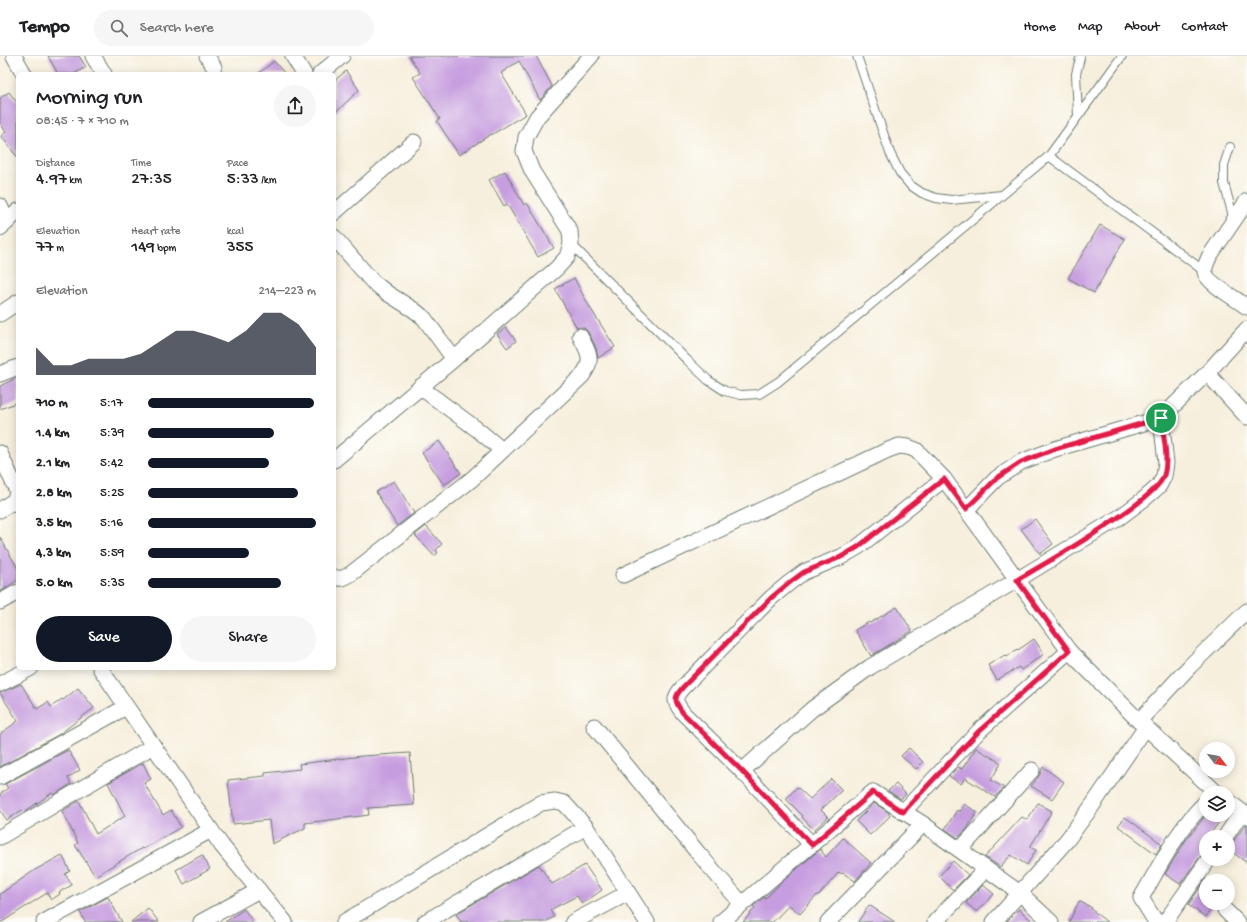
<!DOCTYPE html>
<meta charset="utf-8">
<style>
body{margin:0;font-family:"Gochi Hand",sans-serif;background:#f6f6f6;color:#202124;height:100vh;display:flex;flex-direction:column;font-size:15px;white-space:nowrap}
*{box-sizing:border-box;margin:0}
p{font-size:13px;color:#757577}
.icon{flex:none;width:22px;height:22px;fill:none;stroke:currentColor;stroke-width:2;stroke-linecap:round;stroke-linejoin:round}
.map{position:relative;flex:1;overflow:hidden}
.side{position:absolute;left:16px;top:16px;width:320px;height:598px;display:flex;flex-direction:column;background:#fff;border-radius:6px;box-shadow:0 2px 10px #0003}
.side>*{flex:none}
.needle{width:26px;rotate:121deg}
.tools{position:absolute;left:1199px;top:686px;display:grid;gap:8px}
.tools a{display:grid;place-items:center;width:36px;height:36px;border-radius:50%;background:#fff;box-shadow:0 2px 10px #0003;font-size:20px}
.pin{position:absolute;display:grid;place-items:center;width:34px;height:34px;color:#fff;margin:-17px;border:2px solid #fff;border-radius:50%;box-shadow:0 1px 4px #0007}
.round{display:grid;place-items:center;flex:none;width:42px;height:42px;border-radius:21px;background:#f6f6f6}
.headline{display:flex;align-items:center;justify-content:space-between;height:68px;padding:0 20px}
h1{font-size:22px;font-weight:600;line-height:30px}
.stats{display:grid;grid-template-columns:repeat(3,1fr);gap:6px;height:68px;padding:4px 20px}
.stats div{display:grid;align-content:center}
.stats b{font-size:17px;font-weight:600}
.stats small{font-size:11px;font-weight:400}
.stats p{font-size:11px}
.chart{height:112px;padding:8px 20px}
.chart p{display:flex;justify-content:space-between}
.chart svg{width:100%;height:72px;margin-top:4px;fill:#111827;opacity:.7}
.primary-button{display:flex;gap:8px;margin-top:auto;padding:8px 20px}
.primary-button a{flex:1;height:46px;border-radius:24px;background:#111827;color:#fff;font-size:16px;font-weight:600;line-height:46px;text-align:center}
.primary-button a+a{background:#f6f6f6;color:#202124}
ul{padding:0 20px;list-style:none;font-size:13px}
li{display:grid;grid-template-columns:64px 48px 1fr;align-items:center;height:30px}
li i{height:10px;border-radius:5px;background:#111827}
header{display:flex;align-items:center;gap:24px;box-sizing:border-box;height:56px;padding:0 20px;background:#fff;border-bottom:1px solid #e0e0e0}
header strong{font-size:19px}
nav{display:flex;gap:22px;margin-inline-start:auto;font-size:14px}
.search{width:280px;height:36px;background:#f6f6f6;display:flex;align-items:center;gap:10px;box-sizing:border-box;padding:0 14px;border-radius:22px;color:#757577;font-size:15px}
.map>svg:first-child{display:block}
.building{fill:#c69ddf}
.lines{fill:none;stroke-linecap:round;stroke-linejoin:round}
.lane-casing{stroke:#6b7b6f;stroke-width:10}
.street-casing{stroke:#6b7b6f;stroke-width:17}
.lane{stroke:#fff;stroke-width:8}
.street{stroke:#fff;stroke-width:15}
.route-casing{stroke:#fff;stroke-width:8}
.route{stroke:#e11d48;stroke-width:5}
</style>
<header>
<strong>Tempo</strong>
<div class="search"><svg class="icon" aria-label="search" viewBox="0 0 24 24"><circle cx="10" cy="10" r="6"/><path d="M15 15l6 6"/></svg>Search here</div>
<nav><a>Home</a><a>Map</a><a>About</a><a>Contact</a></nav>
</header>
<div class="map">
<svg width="1247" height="866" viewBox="0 0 1247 866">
<rect width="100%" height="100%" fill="#fdfcf7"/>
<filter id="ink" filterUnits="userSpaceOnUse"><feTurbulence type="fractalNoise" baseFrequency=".025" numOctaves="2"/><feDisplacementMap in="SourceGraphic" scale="8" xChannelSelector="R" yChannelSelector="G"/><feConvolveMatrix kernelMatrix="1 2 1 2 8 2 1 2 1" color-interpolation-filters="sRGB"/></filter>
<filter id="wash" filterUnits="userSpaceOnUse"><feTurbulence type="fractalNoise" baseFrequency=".012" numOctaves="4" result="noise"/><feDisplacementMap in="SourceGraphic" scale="16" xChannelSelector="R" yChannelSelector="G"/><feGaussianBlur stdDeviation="0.9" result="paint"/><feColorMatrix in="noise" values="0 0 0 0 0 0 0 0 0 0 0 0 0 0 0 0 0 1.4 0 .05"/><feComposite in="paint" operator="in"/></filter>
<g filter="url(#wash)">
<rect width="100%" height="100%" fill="#f7efdd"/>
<g id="blocks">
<!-- building -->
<g class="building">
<polygon points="48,0 79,0 86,11 74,18 58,18"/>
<polygon points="409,0 536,0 552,30 540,44 519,5 501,17 526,58 491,79 491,78 459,99 437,65 440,63 413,21 420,17"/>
<polygon points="274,5 285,18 258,18"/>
<polygon points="346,15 359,34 334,58 334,25"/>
<polygon points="9,36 18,48 18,102 1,80 6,76 0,67 0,42"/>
<polygon points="505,115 524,149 527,147 554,192 538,201 507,148 504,150 489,124"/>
<polygon points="1100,169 1125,183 1094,237 1068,222"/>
<polygon points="574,222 589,250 615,291 598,302 596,292 588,276 584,272 577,272 555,233"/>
<polygon points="506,271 516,285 507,292 497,278"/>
<polygon points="18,321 18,346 0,353 0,330"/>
<polygon points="439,385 461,417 444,429 422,397"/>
<polygon points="394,425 414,457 397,470 376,436"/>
<polygon points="1035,463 1053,488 1040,498 1021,473"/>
<polygon points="426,470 442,488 436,494 438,497 434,500 415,479"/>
<polygon points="0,481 18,513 18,524 0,536"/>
<polygon points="897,551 912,575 871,600 855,574 869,566 870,567"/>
<polygon points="1034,583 1044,598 1021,614 1019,611 997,624 988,609 1005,599 1007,601 1017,593 1018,594"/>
<polygon points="21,628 37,653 48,646 51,651 62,643 63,644 78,632 94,652 58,679 0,711 0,678 18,665 0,637"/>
<polygon points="909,692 923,706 916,713 901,700"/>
<polygon points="976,692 1001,707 991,724 1004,732 995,741 965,722 961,728 949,720 958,711 962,713"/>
<polygon points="68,694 80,714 68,722 71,728 54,739 52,737 24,756 22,754 7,764 0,754 0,738 8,732 5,728"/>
<polygon points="410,697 414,749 368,752 369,759 305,767 305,772 272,788 269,764 233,768 228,724 265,720 265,717 300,713 299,708 362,700"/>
<polygon points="143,707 151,723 144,727 163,759 171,754 181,771 143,793 142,792 95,820 75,789 78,787 62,755 79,745 96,778 125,760 108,727"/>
<polygon points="1043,711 1064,726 1052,743 1031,730 1039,720"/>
<polygon points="831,723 842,734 821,754 828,761 814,774 802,761 803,760 786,743 797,731 810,743"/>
<polygon points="896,728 906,738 901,743 888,735"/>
<polygon points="874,747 888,756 890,760 870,779 856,765"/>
<polygon points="1038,747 1052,755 1030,791 1036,794 1027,809 1011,799 1000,811 985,801 1022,761 1027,764"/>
<polygon points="964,748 977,756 967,773 958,782 945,773 957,754 960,756"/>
<polygon points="1206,759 1212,759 1220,765 1208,781 1206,781 1206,784 1201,790 1206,795 1202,798 1180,828 1165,818 1186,784"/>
<polygon points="1125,761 1162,788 1156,798 1118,770"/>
<polygon points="1245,769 1247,769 1247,807 1228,793"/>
<polygon points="843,782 871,807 855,825 843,817 842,818 839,816 819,839 818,838 800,858 789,849 773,866 743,866 755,852 753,850 764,841 765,843 782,826 820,793 826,801"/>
<polygon points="62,799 70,815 65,818 72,829 59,836 60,838 51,844 47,837 2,866 0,866 0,838 35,814"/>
<polygon points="202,799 210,813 184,828 176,814"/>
<polygon points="953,805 968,819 953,834 939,820"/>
<polygon points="539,809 552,828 585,809 602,834 582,848 577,840 550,854 554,861 545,866 461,866 456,858"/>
<polygon points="1206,823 1206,847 1214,847 1206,861 1188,849"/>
<polygon points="983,829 994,838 977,856 966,847"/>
<polygon points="108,841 122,866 85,866 80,856"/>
<polygon points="1079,845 1092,852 1091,853 1107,866 1069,866"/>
<polygon points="869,849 895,866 858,866"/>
<polygon points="148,852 159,866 131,866"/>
<polygon points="244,853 253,866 225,866"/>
<polygon points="1019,853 1033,866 1006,866"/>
</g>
</g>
</g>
<g filter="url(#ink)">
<use href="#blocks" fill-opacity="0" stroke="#6b7b6f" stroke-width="1"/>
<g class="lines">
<!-- lane casing -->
<g class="lane-casing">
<g id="lane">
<polyline points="857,0 890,97 900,117 910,129 922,137 936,142 951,144 1002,139"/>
<polyline points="1078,60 1076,18 1080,2"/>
<polyline points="1230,91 1224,109 1224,127 1234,164"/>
<polyline points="1049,100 1204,215"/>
<polyline points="571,188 687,304 708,324 725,335 741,339 759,338 778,326 1049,100 1122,0"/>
</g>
</g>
<!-- street casing -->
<g class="street-casing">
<g id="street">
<polyline points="14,0 24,18"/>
<polyline points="93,0 104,18"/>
<polyline points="207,0 214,11"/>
<polyline points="293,0 304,18"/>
<polyline points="320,18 342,0"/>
<path d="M1247 145 1209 201C1207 206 1204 211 1205 216 1206 226 1238 244 1247 251"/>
<polyline points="0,150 7,166"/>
<polyline points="334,157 414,86"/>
<polyline points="0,172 7,166 18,155"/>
<polyline points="334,181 372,225 387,237 414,254 424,262 454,303"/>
<polyline points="0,258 18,246"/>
<polyline points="1207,317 1247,361"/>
<polyline points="0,318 18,311"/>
<polyline points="420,331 478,374 502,394"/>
<polyline points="0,397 17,435 15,444 18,449"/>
<polyline points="334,404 454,303 557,212 567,201 571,188 570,175 532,115 524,95 526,81 537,61 591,0"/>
<polyline points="967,453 997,422 1021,406 1055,393 1161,362 1207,317 1247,273"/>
<polyline points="0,454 15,444"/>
<polyline points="623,519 888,394 899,390 908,391 916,394 944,423 1069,595"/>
<path d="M334 521C341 524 346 521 352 517L472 423 582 320C595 303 588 296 580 280"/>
<polyline points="0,546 18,536"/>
<polyline points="100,612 222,790 285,866"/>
<polyline points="0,628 31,612"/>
<polyline points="1139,665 1190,610 1247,555"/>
<polyline points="594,670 698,797 742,848"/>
<polyline points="742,715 812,653 870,611 1017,524 1120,461 1144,443 1159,430 1164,420 1166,407 1161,362"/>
<polyline points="0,721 126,651"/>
<polyline points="1228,745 1247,760"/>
<polyline points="903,756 979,675 1069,595 1139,665 1217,737"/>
<polyline points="923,768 1020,837 1051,866"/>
<polyline points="0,781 153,690"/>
<polyline points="1225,781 1242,756"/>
<path d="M812 789 742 715 683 657C674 645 673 642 683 631L771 542 789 527 804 516 841 501 858 491 944 423"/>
<polyline points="960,794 1032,714"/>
<polyline points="1225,854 1237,866"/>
<polyline points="44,866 211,774"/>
<polyline points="201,866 259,834"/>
<polyline points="344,866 541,747 555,745 564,747 586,771 647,866"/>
<polyline points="425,866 586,771"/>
<polyline points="573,866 628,837"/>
<polyline points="721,866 873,736 923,768 828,866"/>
<polyline points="935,866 986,813"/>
<polyline points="994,866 1067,784 1092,750 1146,671"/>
<path d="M1156 866 1141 842C1160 810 1178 772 1206 746"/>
<polyline points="1165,866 1209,803"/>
</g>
</g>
<!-- lane -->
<use href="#lane" class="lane"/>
<!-- street -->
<use href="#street" class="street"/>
</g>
</g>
<g class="lines" filter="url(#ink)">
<!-- route casing -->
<g class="route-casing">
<path id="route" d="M1161 362C1163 378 1169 403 1164 419 1158 444 1044 508 1017 524L1069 595 979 675 903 756 873 736 812 789 742 715 683 657C674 645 673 642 683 631L771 542 789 527 804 516 841 501 858 491 944 423 966 453 997 422 1021 406 1055 393Z"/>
</g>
<!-- route -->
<use href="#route" class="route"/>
</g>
</svg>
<div class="tools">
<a><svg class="needle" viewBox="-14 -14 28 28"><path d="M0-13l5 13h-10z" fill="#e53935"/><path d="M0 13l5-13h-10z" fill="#757577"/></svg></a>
<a><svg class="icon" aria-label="layers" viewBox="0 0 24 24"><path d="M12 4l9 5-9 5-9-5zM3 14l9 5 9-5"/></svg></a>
<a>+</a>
<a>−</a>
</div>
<div class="pin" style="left:1161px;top:362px;background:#1e9e55"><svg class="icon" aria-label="arrive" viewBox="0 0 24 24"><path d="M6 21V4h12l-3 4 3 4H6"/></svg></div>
<section class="side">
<div class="headline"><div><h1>Morning run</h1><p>08:45 · 7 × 710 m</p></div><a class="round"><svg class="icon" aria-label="share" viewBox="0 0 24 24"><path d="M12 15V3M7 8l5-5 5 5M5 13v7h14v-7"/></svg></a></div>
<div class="stats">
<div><p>Distance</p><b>4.97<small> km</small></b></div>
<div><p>Time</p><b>27:35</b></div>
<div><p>Pace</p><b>5:33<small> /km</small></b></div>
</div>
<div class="stats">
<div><p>Elevation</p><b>77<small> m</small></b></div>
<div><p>Heart rate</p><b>149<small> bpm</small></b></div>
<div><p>kcal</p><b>355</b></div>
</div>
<div class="chart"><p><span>Elevation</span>214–223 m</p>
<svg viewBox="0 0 160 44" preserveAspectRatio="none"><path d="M0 44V27L10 38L20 38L30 34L40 34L50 34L60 31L70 24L80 17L90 17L100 20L110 24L120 17L130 6L140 6L150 13L160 27V44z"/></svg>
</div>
<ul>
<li><b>710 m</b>5:17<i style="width:99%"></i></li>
<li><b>1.4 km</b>5:39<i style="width:75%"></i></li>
<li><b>2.1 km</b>5:42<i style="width:72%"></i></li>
<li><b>2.8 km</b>5:25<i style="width:89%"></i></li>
<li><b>3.5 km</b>5:16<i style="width:100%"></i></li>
<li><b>4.3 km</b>5:59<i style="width:60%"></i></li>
<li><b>5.0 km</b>5:35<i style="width:79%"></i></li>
</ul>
<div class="primary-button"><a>Save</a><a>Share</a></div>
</section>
</div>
